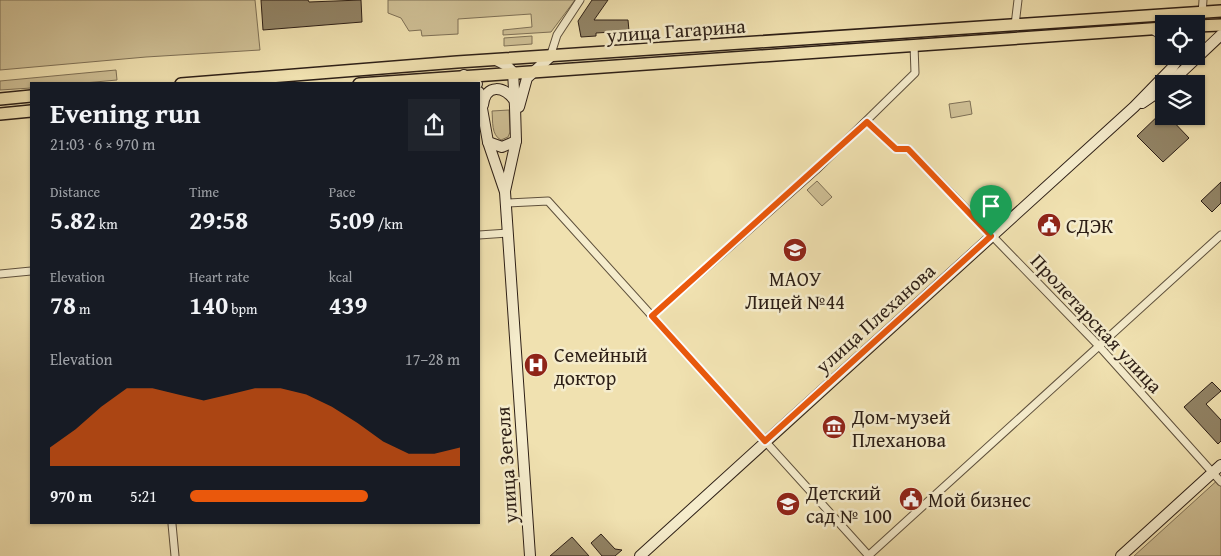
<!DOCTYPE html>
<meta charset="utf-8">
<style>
body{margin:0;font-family:"Gentium Book Plus",serif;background:#20242c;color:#f1f3f6;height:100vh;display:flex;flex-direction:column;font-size:19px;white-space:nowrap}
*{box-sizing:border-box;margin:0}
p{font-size:16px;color:#9ea1a6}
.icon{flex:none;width:28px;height:28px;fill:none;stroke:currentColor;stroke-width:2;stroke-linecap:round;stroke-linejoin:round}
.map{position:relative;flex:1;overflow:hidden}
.details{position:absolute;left:30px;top:82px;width:450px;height:442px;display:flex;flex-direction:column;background:#171b24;border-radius:0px;box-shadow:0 1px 4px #0004}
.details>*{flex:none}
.fabs{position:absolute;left:1155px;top:15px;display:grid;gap:10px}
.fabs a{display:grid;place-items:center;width:50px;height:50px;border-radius:0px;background:#171b24;box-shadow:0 1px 4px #0004;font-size:25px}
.pin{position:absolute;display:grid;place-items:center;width:42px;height:42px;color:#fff;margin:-51px -21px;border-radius:50% 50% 50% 0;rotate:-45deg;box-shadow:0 0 5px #0007}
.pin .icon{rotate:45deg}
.round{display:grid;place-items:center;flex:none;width:52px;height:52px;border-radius:0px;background:#20242c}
.headline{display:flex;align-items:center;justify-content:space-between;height:85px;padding:0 20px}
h1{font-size:28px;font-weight:800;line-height:38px}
.metrics{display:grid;grid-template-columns:repeat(3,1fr);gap:8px;height:85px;padding:5px 20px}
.metrics div{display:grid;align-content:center}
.metrics b{font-size:25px;font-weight:800}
.metrics small{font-size:14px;font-weight:400}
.metrics p{font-size:14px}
.chart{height:140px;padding:10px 20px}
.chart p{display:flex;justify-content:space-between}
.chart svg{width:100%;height:90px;margin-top:5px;fill:#ea580c;opacity:.7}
ul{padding:0 20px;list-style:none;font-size:16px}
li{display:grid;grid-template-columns:80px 60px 1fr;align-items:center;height:38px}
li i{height:12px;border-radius:6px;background:#ea580c}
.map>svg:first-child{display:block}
.green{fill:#cfc096;stroke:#7e7056}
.building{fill:#928466;stroke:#2d1f16}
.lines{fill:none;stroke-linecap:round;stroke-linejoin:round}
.street-casing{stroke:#5e503c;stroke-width:9}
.secondary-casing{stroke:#2d1f16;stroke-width:12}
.primary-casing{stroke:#2d1f16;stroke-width:14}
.street{stroke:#f5eccc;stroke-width:7}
.secondary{stroke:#f5eccc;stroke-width:10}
.primary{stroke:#f0e1b0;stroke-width:11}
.route-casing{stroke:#fff;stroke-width:10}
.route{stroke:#ea580c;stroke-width:6}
.labels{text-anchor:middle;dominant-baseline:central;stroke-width:5;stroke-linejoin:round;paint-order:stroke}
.street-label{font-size:20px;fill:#2d1f16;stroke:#f5eccc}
.poi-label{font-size:20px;fill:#2d1f16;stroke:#f5eccc;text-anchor:start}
</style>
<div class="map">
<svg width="1221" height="556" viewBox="0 0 1221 556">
<rect width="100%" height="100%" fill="#f0e1b0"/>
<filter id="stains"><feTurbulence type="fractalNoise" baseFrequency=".004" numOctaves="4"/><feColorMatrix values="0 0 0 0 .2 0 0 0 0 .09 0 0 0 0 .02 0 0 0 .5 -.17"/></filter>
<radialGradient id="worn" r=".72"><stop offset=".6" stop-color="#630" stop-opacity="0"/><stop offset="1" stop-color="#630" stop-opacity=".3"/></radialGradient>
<!-- green -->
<g class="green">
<polygon points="0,0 255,0 260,50 146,57 0,70"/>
<polygon points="388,0 575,0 551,32 503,35 503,30 532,27 531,14 458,19 458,34 422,36 421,30 409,31 401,18 388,13"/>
<polygon points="532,36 532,44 504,46 504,38"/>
<polygon points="116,70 117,80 73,84 31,84 31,88 0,90 0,81"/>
<polygon points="970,101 972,114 951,118 949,104"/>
<path d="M509 110 510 132 508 137 501 140C491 135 493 121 492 111Z"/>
<polygon points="817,181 832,197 822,206 807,190"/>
<polygon points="1221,477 1221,556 1134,556"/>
</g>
<!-- building -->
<g class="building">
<polygon points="261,0 308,0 309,2 361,0 362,22 263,30"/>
<polygon points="592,0 608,0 594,20 628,20 629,31 596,33 596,36 581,37 578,21"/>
<polygon points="1164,110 1164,116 1168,116 1189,138 1163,162 1137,136"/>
<polygon points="1221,182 1221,203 1212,212 1201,201"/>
<polygon points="1212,382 1221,391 1206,404 1221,420 1221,441 1218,444 1184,407"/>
<polygon points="836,417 840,422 837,424 841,429 834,435 826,425"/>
<polygon points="601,534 615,549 622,550 615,556 602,556 591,543"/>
<polygon points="572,537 589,556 550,556"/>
</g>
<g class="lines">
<!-- street casing -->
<g class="street-casing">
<g id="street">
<polyline points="1202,14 1203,0"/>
<polyline points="1015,25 1018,0"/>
<polyline points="1151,29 1164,38"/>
<polyline points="550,57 557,35 580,0"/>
<polyline points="867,122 896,149 908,149 1099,346 1221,482"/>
<polyline points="506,203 548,201 869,556"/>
<polyline points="479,235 508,233"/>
<polyline points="0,274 31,271"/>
<polyline points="652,316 816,170 915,73 914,45"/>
<polyline points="172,524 175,556"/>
<polyline points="868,556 1221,235"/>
</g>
</g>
<!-- secondary casing -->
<g class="secondary-casing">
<g id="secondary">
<polyline points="1189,24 1204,12"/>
<polyline points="496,60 506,65 513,72 515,107 516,141 505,191"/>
<polyline points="464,75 477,84"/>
<polyline points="1169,84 1221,35"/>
<polyline points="479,92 488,142 505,192 530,556"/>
<polyline points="1142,103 1164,88"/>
<path d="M483 105C486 83 504 86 515 101"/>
<polyline points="519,107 527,78 550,57"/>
<polyline points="488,142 502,147 516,141"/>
<polyline points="640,556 1134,107 1172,68 1180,56"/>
<polyline points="1121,556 1221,465"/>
</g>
</g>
<!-- primary casing -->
<g class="primary-casing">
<g id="primary">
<polyline points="1196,26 1221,25"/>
<polyline points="181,84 457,62 1221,11"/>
<polyline points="359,84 1164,28"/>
<polyline points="0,99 31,96"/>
<polyline points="0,114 31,111"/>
</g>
</g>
<!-- street -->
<use href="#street" class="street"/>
<!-- secondary -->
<use href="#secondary" class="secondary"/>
<!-- primary -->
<use href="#primary" class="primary"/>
</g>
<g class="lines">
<!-- route casing -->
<g class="route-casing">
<polygon id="route" points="867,122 896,149 908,149 991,236 765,441 652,316"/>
</g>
<!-- route -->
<use href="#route" class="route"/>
</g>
<!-- icons -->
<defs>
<g id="civic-disc" transform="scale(1.25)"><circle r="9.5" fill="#8f2418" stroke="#f5eccc"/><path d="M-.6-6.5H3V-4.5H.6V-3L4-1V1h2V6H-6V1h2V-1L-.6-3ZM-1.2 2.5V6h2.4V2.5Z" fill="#fff"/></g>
<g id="school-disc" transform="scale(1.25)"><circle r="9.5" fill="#8f2418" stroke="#f5eccc"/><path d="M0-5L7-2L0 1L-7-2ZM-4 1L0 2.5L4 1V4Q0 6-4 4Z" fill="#fff"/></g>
<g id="hospital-disc" transform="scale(1.25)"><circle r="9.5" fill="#8f2418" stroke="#f5eccc"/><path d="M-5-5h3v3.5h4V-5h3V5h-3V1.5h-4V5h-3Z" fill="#fff"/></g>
<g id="museum-disc" transform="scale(1.25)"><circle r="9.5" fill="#8f2418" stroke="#f5eccc"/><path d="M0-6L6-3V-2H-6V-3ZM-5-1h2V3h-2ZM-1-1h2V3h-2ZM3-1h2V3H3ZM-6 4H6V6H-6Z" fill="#fff"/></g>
</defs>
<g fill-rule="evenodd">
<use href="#civic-disc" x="1049" y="225"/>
<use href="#school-disc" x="795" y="250"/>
<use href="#hospital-disc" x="536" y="365"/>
<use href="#museum-disc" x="834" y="427"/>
<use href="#civic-disc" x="911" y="499"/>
<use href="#school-disc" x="788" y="504"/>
</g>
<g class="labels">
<!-- street labels -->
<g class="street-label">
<text transform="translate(676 30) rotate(-4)">улица Гагарина</text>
<text transform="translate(875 318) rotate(-42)">улица Плеханова</text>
<text transform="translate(1097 323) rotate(47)">Пролетарская улица</text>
<text transform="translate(506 465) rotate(-94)">улица Зегеля</text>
</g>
<!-- poi labels -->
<g class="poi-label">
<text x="1066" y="225">СДЭК</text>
<text x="795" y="278" text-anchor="middle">МАОУ<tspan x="795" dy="23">Лицей №44</tspan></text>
<text x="554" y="354">Семейный<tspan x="554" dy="23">доктор</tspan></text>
<text x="852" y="416">Дом-музей<tspan x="852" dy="23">Плеханова</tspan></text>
<text x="806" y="492">Детский<tspan x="806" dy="23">сад № 100</tspan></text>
<text x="928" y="499">Мой бизнес</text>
</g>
</g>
<rect width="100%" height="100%" filter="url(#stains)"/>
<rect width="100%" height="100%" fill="url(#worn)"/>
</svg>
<div class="fabs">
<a><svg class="icon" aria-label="locate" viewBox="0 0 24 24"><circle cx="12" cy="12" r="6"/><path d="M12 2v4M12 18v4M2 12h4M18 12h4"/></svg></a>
<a><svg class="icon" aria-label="layers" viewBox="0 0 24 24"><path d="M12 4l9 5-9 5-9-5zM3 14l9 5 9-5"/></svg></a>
</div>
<div class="pin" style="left:991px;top:236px;background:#1e9e55"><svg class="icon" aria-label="arrive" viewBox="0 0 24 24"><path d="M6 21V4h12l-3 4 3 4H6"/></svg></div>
<section class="details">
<div class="headline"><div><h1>Evening run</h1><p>21:03 · 6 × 970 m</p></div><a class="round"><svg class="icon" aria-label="share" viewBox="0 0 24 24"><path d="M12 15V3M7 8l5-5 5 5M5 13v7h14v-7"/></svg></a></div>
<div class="metrics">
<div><p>Distance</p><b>5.82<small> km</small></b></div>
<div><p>Time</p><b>29:58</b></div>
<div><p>Pace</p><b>5:09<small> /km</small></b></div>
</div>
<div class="metrics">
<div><p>Elevation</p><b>78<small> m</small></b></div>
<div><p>Heart rate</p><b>140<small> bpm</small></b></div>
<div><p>kcal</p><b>439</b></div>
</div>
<div class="chart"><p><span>Elevation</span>17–28 m</p>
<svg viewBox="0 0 160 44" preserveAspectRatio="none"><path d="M0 44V35L10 26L20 15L30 6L40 6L50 9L60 12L70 9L80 6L90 6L100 9L110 15L120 23L130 32L140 38L150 38L160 35V44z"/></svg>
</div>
<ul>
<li><b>970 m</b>5:21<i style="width:66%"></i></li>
</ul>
</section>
</div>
